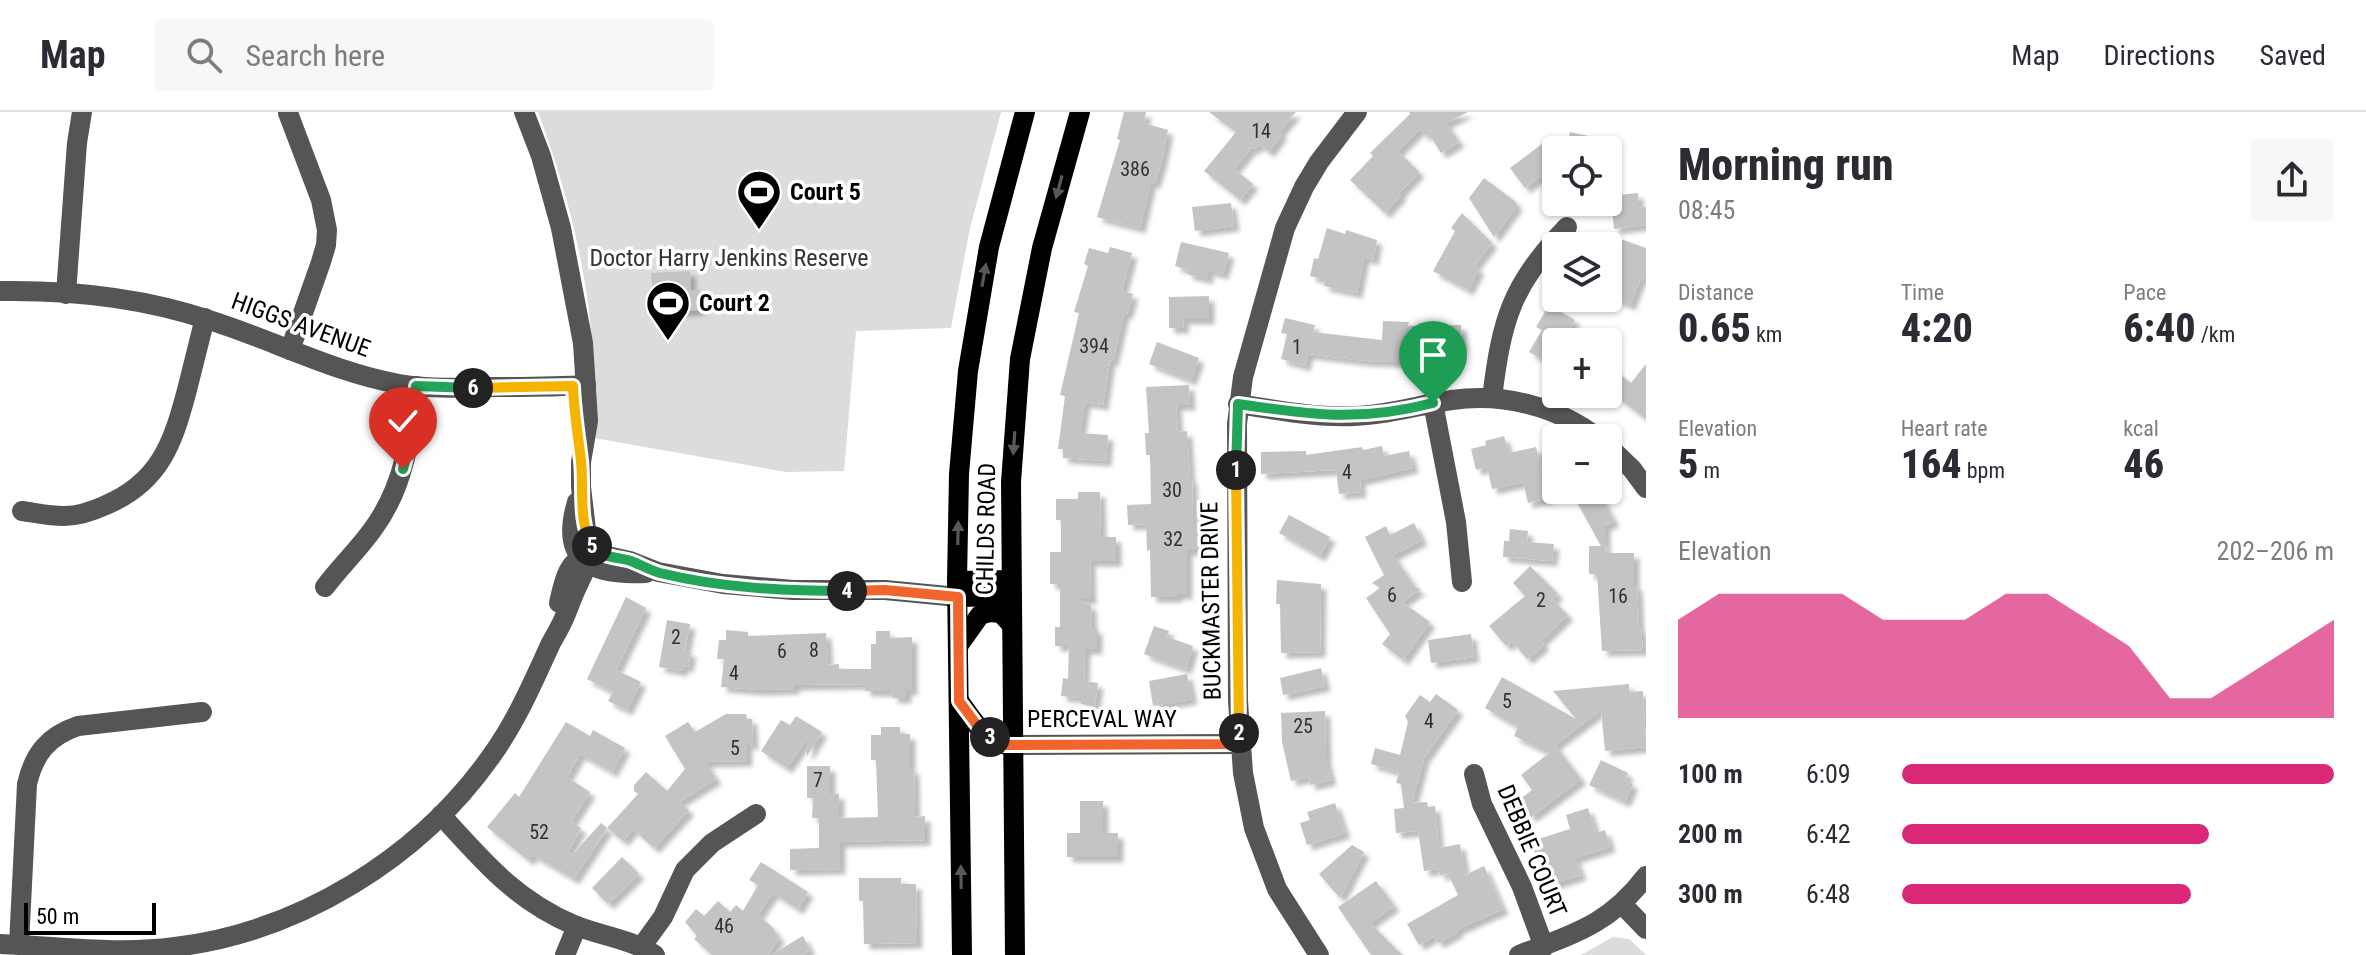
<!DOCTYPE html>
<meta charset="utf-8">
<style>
body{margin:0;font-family:"Roboto Condensed",sans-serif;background:#f7f7f7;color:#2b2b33;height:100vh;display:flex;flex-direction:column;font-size:30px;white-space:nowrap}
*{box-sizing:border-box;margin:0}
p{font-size:26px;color:#7c7c81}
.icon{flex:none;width:44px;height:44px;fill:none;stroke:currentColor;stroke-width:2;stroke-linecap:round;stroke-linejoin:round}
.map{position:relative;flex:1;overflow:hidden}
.side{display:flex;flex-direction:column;background:#fff;width:720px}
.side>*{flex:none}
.controls{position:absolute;left:1542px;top:24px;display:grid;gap:16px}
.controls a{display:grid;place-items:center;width:80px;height:80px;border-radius:8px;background:#fff;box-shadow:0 2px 6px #0004;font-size:40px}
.scale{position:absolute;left:24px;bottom:20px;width:132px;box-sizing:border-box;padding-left:8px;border:4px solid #000;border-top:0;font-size:22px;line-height:28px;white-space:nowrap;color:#000;-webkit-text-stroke:6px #fff;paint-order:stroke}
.pin{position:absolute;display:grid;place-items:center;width:68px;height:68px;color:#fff;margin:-82px -34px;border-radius:50% 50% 50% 0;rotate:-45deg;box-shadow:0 0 8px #0007}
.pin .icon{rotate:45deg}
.km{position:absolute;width:40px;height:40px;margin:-20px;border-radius:50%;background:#222;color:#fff;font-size:22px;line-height:40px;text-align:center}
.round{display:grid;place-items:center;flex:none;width:84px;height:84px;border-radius:8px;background:#f7f7f7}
.summary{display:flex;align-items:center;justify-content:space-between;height:136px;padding:0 32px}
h1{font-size:44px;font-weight:800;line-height:60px}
.figures{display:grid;grid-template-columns:repeat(3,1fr);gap:12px;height:136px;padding:8px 32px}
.figures div{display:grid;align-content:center}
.figures b{font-size:40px;font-weight:800}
.figures small{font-size:22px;font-weight:400}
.figures p{font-size:22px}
.chart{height:224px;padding:16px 32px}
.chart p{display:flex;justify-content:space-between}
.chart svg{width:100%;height:144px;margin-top:8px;fill:#db2777;opacity:.7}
ul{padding:0 32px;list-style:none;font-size:26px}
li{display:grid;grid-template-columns:128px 96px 1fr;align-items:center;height:60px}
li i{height:20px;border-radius:10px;background:#db2777}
header{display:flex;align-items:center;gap:48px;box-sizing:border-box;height:112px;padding:0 40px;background:#fff;border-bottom:2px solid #e1e1e2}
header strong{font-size:38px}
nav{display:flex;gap:44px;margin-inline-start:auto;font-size:28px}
.search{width:560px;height:72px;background:#f7f7f7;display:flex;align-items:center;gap:20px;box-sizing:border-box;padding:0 28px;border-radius:8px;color:#7c7c81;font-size:30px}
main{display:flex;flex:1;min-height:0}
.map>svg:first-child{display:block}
.green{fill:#dcdcdc}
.building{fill:#c4c4c4;filter:url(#shadow)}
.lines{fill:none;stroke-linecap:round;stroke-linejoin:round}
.minor{stroke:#555;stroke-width:20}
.major{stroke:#000;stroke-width:20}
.oneway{fill:#595959}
.split-1-casing{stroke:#fff;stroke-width:16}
.split-2-casing{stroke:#fff;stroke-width:16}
.split-3-casing{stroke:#fff;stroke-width:16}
.split-4-casing{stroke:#fff;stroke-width:16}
.split-5-casing{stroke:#fff;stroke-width:16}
.split-6-casing{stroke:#fff;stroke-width:16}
.split-7-casing{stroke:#fff;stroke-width:16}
.split-1{stroke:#22a559;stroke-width:10}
.split-2{stroke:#f5b400;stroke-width:10}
.split-3{stroke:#f0652b;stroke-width:10}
.split-4{stroke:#f0652b;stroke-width:10}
.split-5{stroke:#22a559;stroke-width:10}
.split-6{stroke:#f5b400;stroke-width:10}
.split-7{stroke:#22a559;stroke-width:10}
.labels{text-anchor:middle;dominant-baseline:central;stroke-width:7;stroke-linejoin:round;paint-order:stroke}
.number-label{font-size:20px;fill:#313131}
.poi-label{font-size:24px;font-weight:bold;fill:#000;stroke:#fff;text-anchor:start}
.park-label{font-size:24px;fill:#333;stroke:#fff}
.street-label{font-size:24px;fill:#000;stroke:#fff}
</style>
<header>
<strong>Map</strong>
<div class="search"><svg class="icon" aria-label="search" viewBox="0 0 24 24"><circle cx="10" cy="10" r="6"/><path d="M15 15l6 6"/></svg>Search here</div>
<nav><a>Map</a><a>Directions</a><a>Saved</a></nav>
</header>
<main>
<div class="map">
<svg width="1646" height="843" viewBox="0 0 1646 843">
<defs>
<filter id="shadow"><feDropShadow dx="5.5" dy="5.5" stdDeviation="2" flood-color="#0004"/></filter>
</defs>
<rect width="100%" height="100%" fill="#fff"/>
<!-- green -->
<g class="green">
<path d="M538 0H1001L970 116 951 216 856 219 844 359 786 360 594 326C593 282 594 235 588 191 579 125 561 62 538 0Z"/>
<polygon points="1613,825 1629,827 1646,843 1581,843"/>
</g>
<!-- building -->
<g class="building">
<polygon points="1124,0 1146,0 1144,11 1168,18 1162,48 1155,71 1151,70 1140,116 1097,105 1120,28 1117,27"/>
<polygon points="1209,0 1296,0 1279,20 1282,22 1269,40 1258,32 1255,37 1252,35 1234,57 1253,72 1240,88 1204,59 1236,20"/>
<polygon points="1409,0 1468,0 1446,11 1459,30 1441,41 1429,22 1425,24 1420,17 1398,39 1419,60 1399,81 1401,83 1385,101 1350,68 1373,44 1370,41 1410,2"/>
<polygon points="1570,20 1593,25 1590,38 1566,38"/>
<polygon points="1542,32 1556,51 1556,73 1546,60 1525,76 1510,56"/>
<polygon points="1484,66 1516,90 1516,95 1494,125 1469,86"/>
<polygon points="1638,81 1639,96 1646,95 1646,113 1614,117 1612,96 1620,95 1618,83"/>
<polygon points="1231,91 1234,114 1195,119 1192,95"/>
<polygon points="1462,101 1492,131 1474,154 1479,157 1468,178 1433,159 1455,119 1451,116"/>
<polygon points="1327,116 1345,122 1346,118 1377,128 1373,148 1364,145 1357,181 1324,174 1325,168 1310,164 1314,146 1318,147"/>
<polygon points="1615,125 1646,136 1646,168 1641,166 1630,193 1608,184 1608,132 1616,135"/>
<polygon points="1181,130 1229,141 1223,162 1208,158 1208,167 1187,162 1188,158 1175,154"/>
<polygon points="1110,135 1132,141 1122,179 1133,182 1127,202 1124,201 1113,249 1110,248 1103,293 1085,290 1080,321 1108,323 1106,349 1063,346 1063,337 1058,337 1065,284 1060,283 1079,201 1074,200 1088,154 1084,152 1089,136 1108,141"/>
<polygon points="690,159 691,178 700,178 700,198 654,200 651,161"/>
<polygon points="1209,184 1209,207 1183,207 1184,216 1169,216 1169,185"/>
<polygon points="1549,193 1575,208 1562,230 1556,230 1556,240 1549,251 1529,240 1542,218 1536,215"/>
<polygon points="1285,206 1315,213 1313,220 1382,228 1383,209 1409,210 1408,214 1461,213 1462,234 1438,235 1438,243 1402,244 1402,250 1366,249 1308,242 1305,254 1281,247 1287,222 1281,221"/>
<polygon points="1157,230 1199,246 1191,268 1149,252"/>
<polygon points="1646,252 1646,307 1608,278 1608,253 1631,271"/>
<polygon points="1189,273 1190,293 1176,293 1178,320 1187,319 1190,367 1192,367 1193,413 1198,413 1199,438 1187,438 1187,482 1177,482 1177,485 1151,485 1150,438 1147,439 1146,412 1128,413 1127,393 1151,392 1150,343 1146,343 1145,321 1149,321 1146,275"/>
<polygon points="1504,324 1509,341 1536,335 1548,386 1528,391 1523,370 1492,377 1487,355 1476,358 1471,337 1486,333 1485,329"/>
<polygon points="1382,334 1384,344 1409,339 1413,356 1360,368 1361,380 1339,382 1336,358 1261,362 1261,340 1306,339 1306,343 1362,335 1363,338"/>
<polygon points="1587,378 1597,378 1614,409 1605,414 1605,441 1634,441 1634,473 1637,473 1639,516 1641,516 1643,538 1602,539 1597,462 1589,462 1589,434 1601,434 1574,385"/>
<polygon points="1078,380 1100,380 1101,425 1116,425 1116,449 1090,449 1091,487 1075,487 1091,493 1092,516 1097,516 1097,537 1085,537 1084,569 1098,571 1095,594 1081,592 1081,586 1061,584 1063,566 1068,567 1069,534 1055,534 1055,515 1060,515 1060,472 1050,472 1050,440 1061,440 1061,408 1056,408 1056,387 1078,387"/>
<polygon points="1289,403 1330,425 1320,444 1279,421"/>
<polygon points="1414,411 1422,428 1393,443 1416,476 1421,477 1402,490 1430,510 1403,548 1382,532 1390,522 1366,486 1380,476 1372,471 1384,463 1365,425 1386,414 1390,423"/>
<polygon points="1510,417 1528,419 1527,430 1554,432 1552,449 1503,445 1504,429 1509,429"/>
<polygon points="1530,454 1558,482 1552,487 1568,503 1541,529 1544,533 1527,547 1512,529 1506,534 1489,514 1525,484 1513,471"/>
<polygon points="1277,468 1321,472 1320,540 1281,541 1280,492 1276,492"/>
<polygon points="626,485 646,496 616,558 641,570 627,598 608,589 613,580 587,567"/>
<polygon points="667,508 690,512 685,539 691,540 688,555 683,554 682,559 659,555"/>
<polygon points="1154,514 1169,519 1167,525 1193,534 1186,557 1144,542"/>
<polygon points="726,518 748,520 748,524 826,521 828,553 839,552 839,557 871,557 871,532 876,532 876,519 890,519 890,526 912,525 912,578 906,578 906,586 892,586 893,579 865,579 865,572 794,573 794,577 759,578 721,575 724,547 717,547 719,528 726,528"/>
<polygon points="1471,522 1474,545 1431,551 1428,528"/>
<polygon points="1321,556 1325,574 1283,583 1280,566"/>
<polygon points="1187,562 1192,587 1153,594 1149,569"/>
<polygon points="1502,565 1576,607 1553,579 1629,572 1629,580 1643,579 1646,635 1605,639 1601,598 1555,633 1581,667 1531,705 1519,688 1532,678 1521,663 1549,641 1514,624 1518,615 1485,596"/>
<polygon points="1436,582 1458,598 1424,646 1412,691 1427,690 1428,695 1435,694 1439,736 1460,732 1465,763 1484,754 1503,797 1456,818 1458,820 1438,831 1434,824 1419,833 1407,812 1458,783 1448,762 1440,763 1439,757 1424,759 1418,719 1396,721 1394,697 1404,696 1401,672 1396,671 1399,660 1371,652 1375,636 1400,643 1408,610 1405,604 1420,583 1430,590"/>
<polygon points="1325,599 1326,648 1331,668 1310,673 1309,665 1291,669 1282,630 1281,601"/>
<polygon points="726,602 746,602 747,607 752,607 753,634 747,630 747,649 705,650 716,667 679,690 689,698 654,736 633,717 623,729 607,716 638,682 634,679 634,673 646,660 667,679 685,657 665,624 688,610 695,620"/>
<polygon points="796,604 822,620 807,644 807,626 787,656 761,639 781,608 790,613"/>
<polygon points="566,610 590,624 593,618 625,636 612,660 580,642 567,665 590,680 571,710 581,716 568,740 572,743 601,711 607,716 574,767 533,743 528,748 487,715 515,681 519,685"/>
<polygon points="881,615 900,615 900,622 910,622 910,657 914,657 915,705 925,704 925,728 840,730 840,757 790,758 790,737 819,736 819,706 812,706 813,686 807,686 807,654 830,654 830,682 839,682 839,706 878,705 876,648 871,648 871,623 881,623"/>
<polygon points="1601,648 1628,661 1625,668 1633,672 1625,690 1589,673"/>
<polygon points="1080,689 1103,689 1103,721 1118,721 1118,745 1067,745 1067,721 1080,721"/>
<polygon points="1335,691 1345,721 1307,733 1300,711 1310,708 1307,700"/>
<polygon points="1588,696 1596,721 1605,718 1610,735 1575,746 1581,763 1546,774 1534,738 1538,737 1535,728 1570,717 1566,703"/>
<polygon points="1352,733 1364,740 1340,786 1319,762"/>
<polygon points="622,745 639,762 608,792 592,776"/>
<polygon points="761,750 808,780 798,797 773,781 758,803 773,816 779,826 768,843 712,843 694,827 697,824 685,810 696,797 704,804 718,789 730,800 736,793 743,799 758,773 749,768"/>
<polygon points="859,766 901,766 901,772 916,772 917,831 864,832 863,789 859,789"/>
<polygon points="1376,769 1394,794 1370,811 1402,843 1371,843 1338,795"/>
<polygon points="803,824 810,838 802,843 771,843"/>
</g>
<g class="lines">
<!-- minor -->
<g class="minor">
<polyline points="288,1 321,88 327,118 326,133 321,150 290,238"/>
<path d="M0 179C69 178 144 186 209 208 273 228 333 260 399 272 430 277 464 276 495 275 526 275 556 275 586 273"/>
<polyline points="66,182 77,31 82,0"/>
<path d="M1492 286C1502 206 1511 174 1567 115"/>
<polyline points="1433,291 1456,410 1462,470"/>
<path d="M1238 292C1277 298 1316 306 1355 304 1388 303 1419 293 1452 288 1503 281 1557 294 1598 326"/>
<polyline points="1608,334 1632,357 1646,376"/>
<path d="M577 390C559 450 593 464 646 461"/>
<path d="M22 399C36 401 50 404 64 404 79 404 93 399 106 393 160 370 173 331 187 278 193 254 199 230 205 206"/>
<polyline points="594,438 603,443 630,449 658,460 723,472 793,478 885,478 958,485"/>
<path d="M325 475C340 455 358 438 373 417 404 375 411 325 416 274"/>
<path d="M559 491C564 469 567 449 590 440"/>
<polyline points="1012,633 1240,632"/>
<polyline points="1474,662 1482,692 1522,775 1544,835"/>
<path d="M441 703C483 749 515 788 574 813 601 824 631 827 655 843"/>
<polyline points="1622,792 1646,817"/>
<path d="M0 832C59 834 116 843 175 835 299 820 420 746 492 643 517 608 533 570 551 531 556 522 561 514 565 504 570 493 573 482 579 471 584 459 590 450 594 438L587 426 581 375V350L588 309 583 231 561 116 541 44 524 0"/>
<path d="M19 833 27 672C34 642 48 624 78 614L202 600"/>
<polyline points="642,834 663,805 685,758 712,731 756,702"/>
<polyline points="565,843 577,814"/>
<polyline points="1319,843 1277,777 1254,716 1243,661 1238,589 1237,312 1243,265 1285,116 1304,75 1319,50 1357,0"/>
<path d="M1519 843C1573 822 1609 813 1646 764"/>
</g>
<!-- major -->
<g class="major">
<polyline points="957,469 1011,468"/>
<polyline points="958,485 1011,484"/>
<polyline points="958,534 980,503 990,500 1001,501 1011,512"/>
<path d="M959 589C973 608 987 634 1012 633"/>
<polyline points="962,843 957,469 959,362 968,259 989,135 1025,0"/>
<polyline points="1015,843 1011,370 1020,247 1042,136 1080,0"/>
</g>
</g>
<!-- one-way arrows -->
<defs><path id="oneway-solid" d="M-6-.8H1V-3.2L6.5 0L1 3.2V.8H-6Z" transform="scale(2)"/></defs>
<g class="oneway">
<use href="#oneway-solid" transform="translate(1059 75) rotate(105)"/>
<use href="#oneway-solid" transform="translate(984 163) rotate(-80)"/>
<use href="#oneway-solid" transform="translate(1014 331) rotate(94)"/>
<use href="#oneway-solid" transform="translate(958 421) rotate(-89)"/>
<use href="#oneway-solid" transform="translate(961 765) rotate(-91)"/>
</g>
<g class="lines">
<!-- split-1 casing -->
<g class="split-1-casing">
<path id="split-1" d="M1236 358 1238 292C1311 303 1360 310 1433 291"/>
</g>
<!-- split-2 casing -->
<g class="split-2-casing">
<polyline id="split-2" points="1236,358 1239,621"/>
</g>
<!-- split-3 casing -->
<g class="split-3-casing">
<polyline id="split-3" points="990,625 1005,633 1240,632 1239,621"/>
</g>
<!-- split-4 casing -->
<g class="split-4-casing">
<polyline id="split-4" points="847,479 885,478 958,485 959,589 982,620 990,625"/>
</g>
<!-- split-5 casing -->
<g class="split-5-casing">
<path id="split-5" d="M592 434C601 446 618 445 631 449 641 453 650 458 660 461 721 476 785 479 847 479"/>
</g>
<!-- split-6 casing -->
<g class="split-6-casing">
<path id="split-6" d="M473 276 573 274C574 300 578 323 581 349 584 377 578 408 592 434"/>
</g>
<!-- split-7 casing -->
<g class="split-7-casing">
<polyline id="split-7" points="403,357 411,326 416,274 473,276"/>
</g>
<!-- split-1 -->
<use href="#split-1" class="split-1"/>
<!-- split-2 -->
<use href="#split-2" class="split-2"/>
<!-- split-3 -->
<use href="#split-3" class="split-3"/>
<!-- split-4 -->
<use href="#split-4" class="split-4"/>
<!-- split-5 -->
<use href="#split-5" class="split-5"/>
<!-- split-6 -->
<use href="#split-6" class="split-6"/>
<!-- split-7 -->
<use href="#split-7" class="split-7"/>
</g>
<!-- icons -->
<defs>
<g id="stadium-pin" transform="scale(2.3)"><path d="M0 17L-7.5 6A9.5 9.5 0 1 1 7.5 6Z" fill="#000" stroke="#fff"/><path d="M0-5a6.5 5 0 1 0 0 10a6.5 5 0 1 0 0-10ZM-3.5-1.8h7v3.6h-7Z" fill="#fff"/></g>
</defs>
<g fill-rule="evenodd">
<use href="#stadium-pin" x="759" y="80"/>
<use href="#stadium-pin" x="668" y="191"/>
</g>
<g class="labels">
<!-- number labels -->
<g class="number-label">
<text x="1261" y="19">14</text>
<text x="1135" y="57">386</text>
<text x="1094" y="234">394</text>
<text x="1297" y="235">1</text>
<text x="1347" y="360">4</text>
<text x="1172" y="378">30</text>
<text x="1173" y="427">32</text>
<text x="1392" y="483">6</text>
<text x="1618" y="484">16</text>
<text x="1541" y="488">2</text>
<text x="676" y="525">2</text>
<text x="814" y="538">8</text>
<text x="782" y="539">6</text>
<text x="734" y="561">4</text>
<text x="1507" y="589">5</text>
<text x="1429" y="609">4</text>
<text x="1303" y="614">25</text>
<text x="735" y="636">5</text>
<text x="818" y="668">7</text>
<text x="539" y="720">52</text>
<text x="724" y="814">46</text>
</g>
<!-- poi labels -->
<g class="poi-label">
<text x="790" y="80">Court 5</text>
<text x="699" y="191">Court 2</text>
</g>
<!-- park labels -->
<g class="park-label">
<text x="729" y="146">Doctor Harry Jenkins Reserve</text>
</g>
<!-- street labels -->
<g class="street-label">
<text transform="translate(301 213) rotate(20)">HIGGS AVENUE</text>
<text transform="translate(986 417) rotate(-89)">CHILDS ROAD</text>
<text transform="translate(1211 489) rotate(-91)">BUCKMASTER DRIVE</text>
<text x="1102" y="607">PERCEVAL WAY</text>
<text transform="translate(1532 739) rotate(67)">DEBBIE COURT</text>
</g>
</g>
</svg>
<div class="controls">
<a><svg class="icon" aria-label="locate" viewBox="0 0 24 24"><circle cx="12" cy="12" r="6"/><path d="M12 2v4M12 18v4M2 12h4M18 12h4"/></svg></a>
<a><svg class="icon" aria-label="layers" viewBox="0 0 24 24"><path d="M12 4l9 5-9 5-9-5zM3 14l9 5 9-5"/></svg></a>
<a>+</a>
<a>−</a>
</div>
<div class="scale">50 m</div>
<div class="pin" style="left:1433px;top:291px;background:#1e9e55"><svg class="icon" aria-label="arrive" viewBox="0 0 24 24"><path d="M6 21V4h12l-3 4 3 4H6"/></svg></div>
<div class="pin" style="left:403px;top:357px;background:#d93025"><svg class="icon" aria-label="check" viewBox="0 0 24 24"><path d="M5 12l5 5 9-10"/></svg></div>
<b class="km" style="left:1236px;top:358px">1</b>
<b class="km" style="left:1239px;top:621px">2</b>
<b class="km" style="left:990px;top:625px">3</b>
<b class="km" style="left:847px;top:479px">4</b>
<b class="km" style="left:592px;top:434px">5</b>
<b class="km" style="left:473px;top:276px">6</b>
</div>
<section class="side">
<div class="summary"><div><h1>Morning run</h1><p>08:45</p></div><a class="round"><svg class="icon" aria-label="share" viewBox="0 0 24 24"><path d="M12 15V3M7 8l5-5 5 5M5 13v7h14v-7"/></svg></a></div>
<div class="figures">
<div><p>Distance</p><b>0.65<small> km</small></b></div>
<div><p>Time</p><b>4:20</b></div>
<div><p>Pace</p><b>6:40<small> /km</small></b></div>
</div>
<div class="figures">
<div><p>Elevation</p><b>5<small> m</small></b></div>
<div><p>Heart rate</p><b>164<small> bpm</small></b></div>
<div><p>kcal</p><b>46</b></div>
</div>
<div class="chart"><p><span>Elevation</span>202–206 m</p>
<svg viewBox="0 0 160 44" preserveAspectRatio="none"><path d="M0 44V14L10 6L20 6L30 6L40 6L50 14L60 14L70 14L80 6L90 6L100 14L110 22L120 38L130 38L140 30L150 22L160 14V44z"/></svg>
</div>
<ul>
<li><b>100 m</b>6:09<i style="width:100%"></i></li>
<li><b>200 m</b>6:42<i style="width:71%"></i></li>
<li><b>300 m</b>6:48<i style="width:67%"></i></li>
</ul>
</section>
</main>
